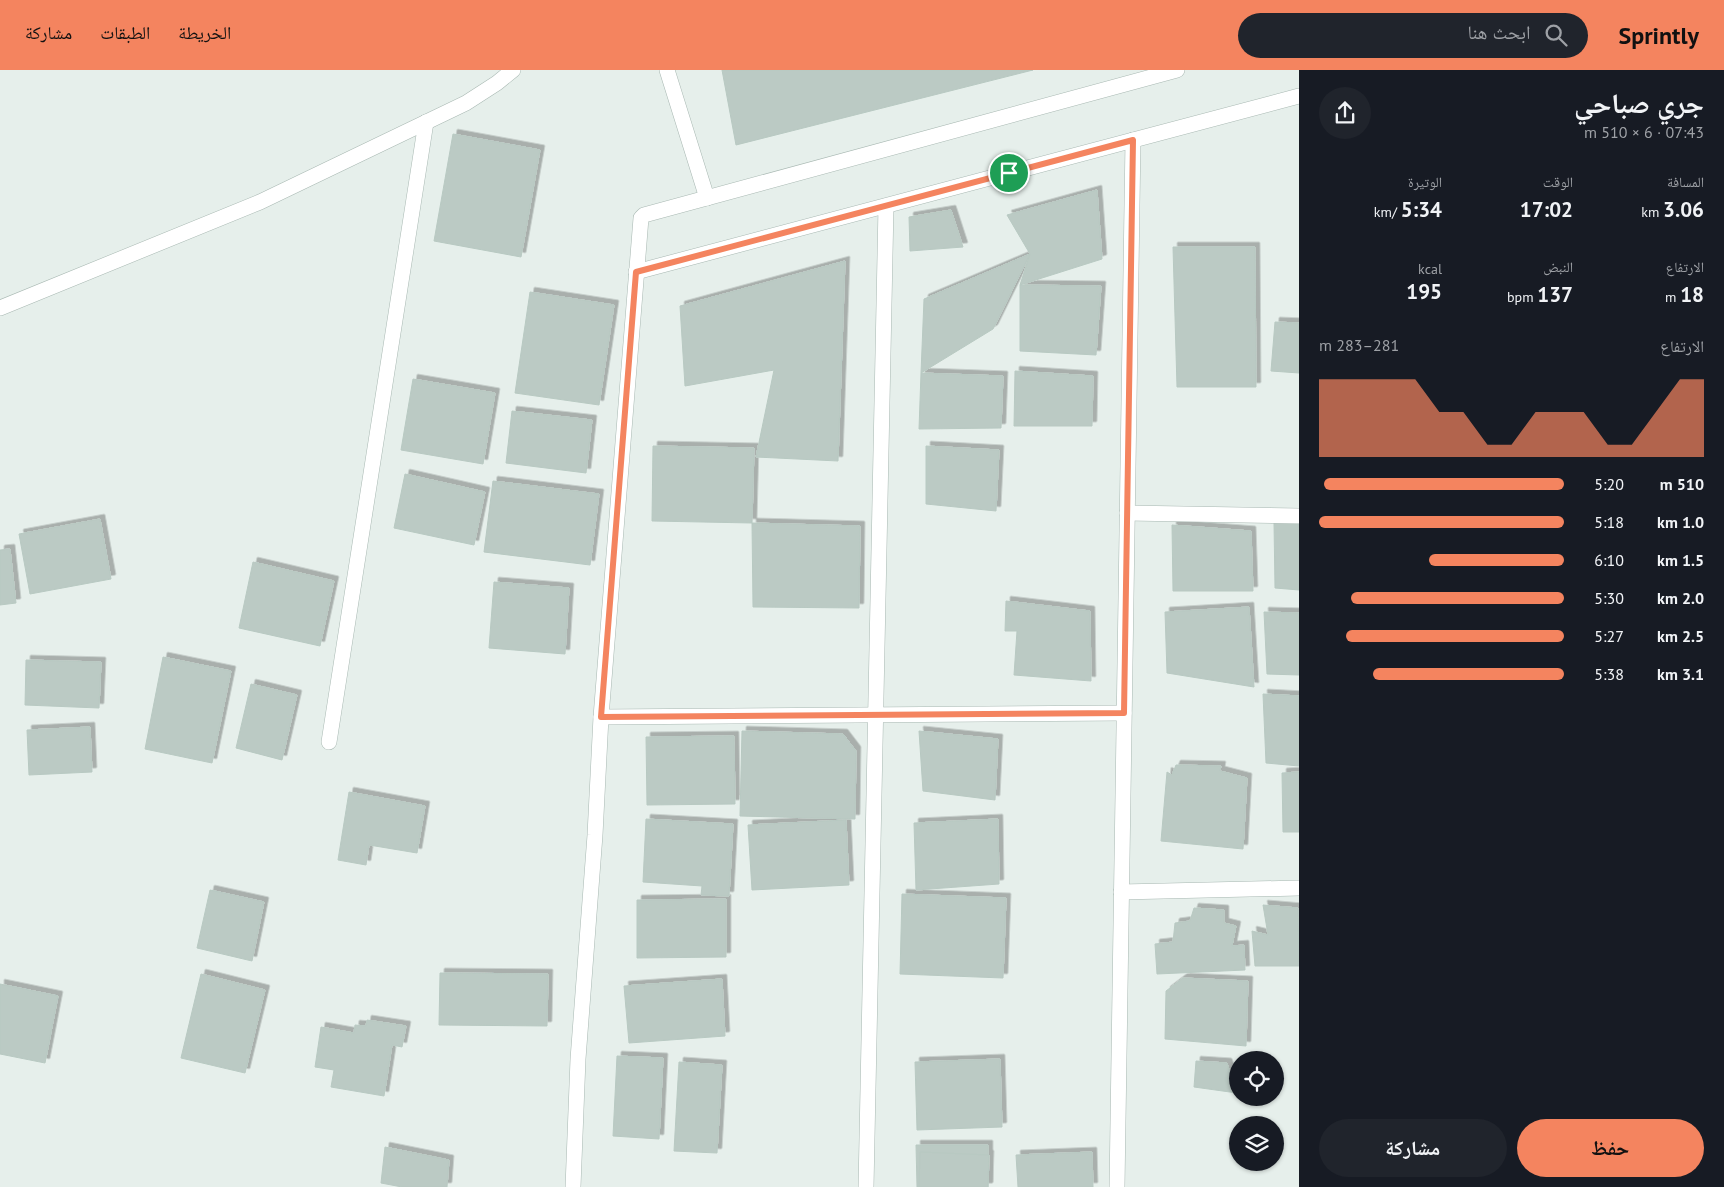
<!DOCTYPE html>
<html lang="ar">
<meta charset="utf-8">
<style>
body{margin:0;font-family:"PT Sans","Noto Naskh Arabic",sans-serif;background:#20242c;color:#f1f3f6;direction:rtl;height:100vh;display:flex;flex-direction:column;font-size:19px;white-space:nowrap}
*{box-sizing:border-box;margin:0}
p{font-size:16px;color:#9ea1a6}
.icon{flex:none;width:28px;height:28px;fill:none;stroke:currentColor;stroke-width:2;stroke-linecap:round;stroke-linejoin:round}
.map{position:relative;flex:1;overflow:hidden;direction:ltr}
.drawer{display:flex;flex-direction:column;background:#171b24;width:425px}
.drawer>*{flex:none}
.buttons{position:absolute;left:1229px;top:981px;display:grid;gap:10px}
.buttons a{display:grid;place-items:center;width:55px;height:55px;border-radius:50%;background:#171b24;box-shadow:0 1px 4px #0004;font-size:25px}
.pin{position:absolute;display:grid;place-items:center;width:42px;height:42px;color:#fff;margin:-21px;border:2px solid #fff;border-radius:50%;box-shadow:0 1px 5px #0007}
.round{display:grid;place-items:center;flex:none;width:52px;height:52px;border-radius:26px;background:#20242c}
.head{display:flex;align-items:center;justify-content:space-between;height:85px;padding:0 20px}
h1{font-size:28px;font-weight:800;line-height:38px}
.metrics{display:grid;grid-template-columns:repeat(3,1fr);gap:8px;height:85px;padding:5px 20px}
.metrics div{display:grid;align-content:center}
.metrics b{font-size:21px;font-weight:800}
.metrics small{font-size:14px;font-weight:400}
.metrics p{font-size:14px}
.chart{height:140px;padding:10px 20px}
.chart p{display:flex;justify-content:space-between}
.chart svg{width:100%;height:90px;margin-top:5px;fill:#f4845f;opacity:.7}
.action{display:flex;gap:10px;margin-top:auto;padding:10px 20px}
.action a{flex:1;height:58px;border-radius:30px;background:#f4845f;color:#111;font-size:20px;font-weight:800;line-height:58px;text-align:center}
.action a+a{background:#20242c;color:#f1f3f6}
ul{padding:0 20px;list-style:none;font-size:16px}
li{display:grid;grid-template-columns:80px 60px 1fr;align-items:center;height:38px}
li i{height:12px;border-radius:6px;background:#f4845f}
header{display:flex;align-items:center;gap:30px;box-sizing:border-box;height:70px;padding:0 25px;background:#f4845f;color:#111}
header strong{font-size:24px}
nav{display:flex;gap:28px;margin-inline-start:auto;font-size:18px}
.search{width:350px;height:45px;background:#20242c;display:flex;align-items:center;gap:12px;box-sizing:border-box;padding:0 18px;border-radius:28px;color:#9ea1a6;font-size:19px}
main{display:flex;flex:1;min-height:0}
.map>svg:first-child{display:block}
.building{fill:#bbcac4;stroke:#b8c9c2;filter:url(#shadow)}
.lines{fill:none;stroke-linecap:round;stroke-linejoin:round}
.minor-casing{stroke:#a8b8b2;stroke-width:16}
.minor{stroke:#fff;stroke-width:15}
.route-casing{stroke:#fff;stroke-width:10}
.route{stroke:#f4845f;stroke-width:6}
</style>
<header>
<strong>Sprintly</strong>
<div class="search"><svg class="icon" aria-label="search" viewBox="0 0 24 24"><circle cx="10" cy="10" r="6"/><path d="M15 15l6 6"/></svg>ابحث هنا</div>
<nav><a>الخريطة</a><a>الطبقات</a><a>مشاركة</a></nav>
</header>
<main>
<section class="drawer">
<div class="head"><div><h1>جري صباحي</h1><p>07:43 · 6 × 510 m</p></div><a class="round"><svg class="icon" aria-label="share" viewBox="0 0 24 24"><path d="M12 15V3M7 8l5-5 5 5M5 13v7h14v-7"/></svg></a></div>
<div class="metrics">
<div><p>المسافة</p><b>3.06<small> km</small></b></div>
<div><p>الوقت</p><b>17:02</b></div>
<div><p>الوتيرة</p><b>5:34<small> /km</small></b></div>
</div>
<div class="metrics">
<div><p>الارتفاع</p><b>18<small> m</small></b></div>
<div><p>النبض</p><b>137<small> bpm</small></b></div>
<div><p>kcal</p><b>195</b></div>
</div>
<div class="chart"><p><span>الارتفاع</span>281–283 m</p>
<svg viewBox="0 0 160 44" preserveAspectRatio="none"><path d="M0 44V6L10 6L20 6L30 6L40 6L50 22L60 22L70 38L80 38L90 22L100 22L110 22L120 38L130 38L140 22L150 6L160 6V44z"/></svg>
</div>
<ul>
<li><b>510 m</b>5:20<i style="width:98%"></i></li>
<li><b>1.0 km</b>5:18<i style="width:100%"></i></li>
<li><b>1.5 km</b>6:10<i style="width:55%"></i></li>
<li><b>2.0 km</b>5:30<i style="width:87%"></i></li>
<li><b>2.5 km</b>5:27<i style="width:89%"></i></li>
<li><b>3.1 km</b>5:38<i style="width:78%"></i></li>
</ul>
<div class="action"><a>حفظ</a><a>مشاركة</a></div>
</section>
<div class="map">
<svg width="1299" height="1117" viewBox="0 0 1299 1117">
<defs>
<filter id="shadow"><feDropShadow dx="4.5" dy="-4.5" stdDeviation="0" flood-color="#0004"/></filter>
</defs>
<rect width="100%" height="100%" fill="#e6efeb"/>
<!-- building -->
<g class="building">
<polygon points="722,0 1033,0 736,75"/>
<polygon points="453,64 540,80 521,187 434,171"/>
<polygon points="1097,120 1102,189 1020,215 1030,184 1007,145"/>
<polygon points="951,140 963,177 910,181 909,147"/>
<polygon points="1173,177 1255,177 1256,317 1177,317"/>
<polygon points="1030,184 993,259 921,303 924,229"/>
<polygon points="845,191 838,391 756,387 774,300 685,316 680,236"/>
<polygon points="1020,215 1101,216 1096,285 1020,281"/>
<polygon points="530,222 614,235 599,335 515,323"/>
<polygon points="1275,252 1299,253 1299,303 1271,301"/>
<polygon points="1015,301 1093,306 1092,356 1014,356"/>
<polygon points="921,303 1003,306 1001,358 919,359"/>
<polygon points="413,309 495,323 483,394 401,380"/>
<polygon points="512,341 592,350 586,403 506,393"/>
<polygon points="653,376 754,378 752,453 652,451"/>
<polygon points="926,376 999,380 996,441 926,434"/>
<polygon points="405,404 485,422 474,475 394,458"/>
<polygon points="493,411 599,424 590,495 484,482"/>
<polygon points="100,449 111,509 30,524 19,464"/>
<polygon points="752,453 860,456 859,538 753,537"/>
<polygon points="1274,453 1299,454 1299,520 1275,518"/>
<polygon points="1172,455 1251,461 1253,521 1173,521"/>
<polygon points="10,479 16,533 0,535 0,480"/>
<polygon points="253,492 334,511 320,576 239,558"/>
<polygon points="494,512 569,518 565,584 489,578"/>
<polygon points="1006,531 1090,541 1091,611 1014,605 1017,561 1005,561"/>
<polygon points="1249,537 1254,617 1167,603 1165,542"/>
<polygon points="1264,542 1299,543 1299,605 1267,604"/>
<polygon points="163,587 231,601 212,693 145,679"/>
<polygon points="26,590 101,592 99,638 25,635"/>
<polygon points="251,614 297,625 282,690 236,678"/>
<polygon points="1263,624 1299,626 1299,696 1266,693"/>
<polygon points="90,657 92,702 29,705 27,660"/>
<polygon points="742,661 843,664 856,681 855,749 740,746"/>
<polygon points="919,661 998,669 995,730 923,721"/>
<polygon points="734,666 735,734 647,735 646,667"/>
<polygon points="1176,695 1221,696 1220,701 1247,708 1243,779 1161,771 1167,702 1172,705"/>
<polygon points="1299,702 1299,762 1283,762 1282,703"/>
<polygon points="349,722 425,736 417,783 369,775 366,795 338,790"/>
<polygon points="646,749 733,754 729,826 701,825 702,816 643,812"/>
<polygon points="998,749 999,814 916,820 914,753"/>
<polygon points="846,750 849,815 752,820 748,755"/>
<polygon points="210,820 264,832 252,891 197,878"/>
<polygon points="902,824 1006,828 1003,908 900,904"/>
<polygon points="726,829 726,887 637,888 637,830"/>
<polygon points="1263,835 1298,838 1299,896 1255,896 1252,861 1268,865"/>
<polygon points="1194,838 1224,840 1224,853 1236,856 1232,876 1244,875 1245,900 1157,904 1155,874 1173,872 1175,853 1190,851"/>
<polygon points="440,903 548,904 547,956 439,955"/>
<polygon points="201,904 265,920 245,1003 181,988"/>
<polygon points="1183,908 1248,911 1246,976 1165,969 1166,921"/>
<polygon points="722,909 725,966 629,973 624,916"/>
<polygon points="0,914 58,926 45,993 0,984"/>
<polygon points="367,950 406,956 402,977 392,975 384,1026 331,1017 334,1000 315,997 321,957 354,963 355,955 366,956"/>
<polygon points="617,986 663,988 659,1069 613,1066"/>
<polygon points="1000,989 1002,1057 917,1060 915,992"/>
<polygon points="1196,991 1227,993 1237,1023 1194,1017"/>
<polygon points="679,992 722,995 717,1083 674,1081"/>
<polygon points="916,1075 988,1075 988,1117 917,1117"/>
<polygon points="385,1077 449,1090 447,1117 402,1117 381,1113"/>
<polygon points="920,1082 989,1085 988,1117 919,1117"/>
<polygon points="1092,1082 1093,1117 1018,1117 1016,1085"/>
</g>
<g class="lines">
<!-- minor casing -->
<g class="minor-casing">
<g id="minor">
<polyline points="667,0 707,128"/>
<polyline points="636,202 1299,26"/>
<polyline points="0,238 260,132 466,33 497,13 513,0"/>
<polyline points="1127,443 1299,446"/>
<polyline points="601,647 1124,643"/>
<polyline points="329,672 426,52"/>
<polyline points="1121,822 1299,818"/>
<polyline points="573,1117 578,989 595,765 601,647 641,148 644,145 1177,0"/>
<polyline points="866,1117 886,136"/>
<polyline points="1117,1117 1133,70"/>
</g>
</g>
<!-- minor -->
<use href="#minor" class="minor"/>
</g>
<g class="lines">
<!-- route casing -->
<g class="route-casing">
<polygon id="route" points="1133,70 1124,643 601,647 636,202"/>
</g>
<!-- route -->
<use href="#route" class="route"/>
</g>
</svg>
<div class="buttons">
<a><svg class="icon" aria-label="locate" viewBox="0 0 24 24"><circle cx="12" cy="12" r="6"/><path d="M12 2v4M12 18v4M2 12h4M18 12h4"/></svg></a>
<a><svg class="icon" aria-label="layers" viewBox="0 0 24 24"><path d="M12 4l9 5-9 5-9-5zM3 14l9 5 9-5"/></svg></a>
</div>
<div class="pin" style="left:1009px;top:103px;background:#1e9e55"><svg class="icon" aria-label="arrive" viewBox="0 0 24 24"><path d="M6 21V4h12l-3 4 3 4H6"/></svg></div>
</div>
</main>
